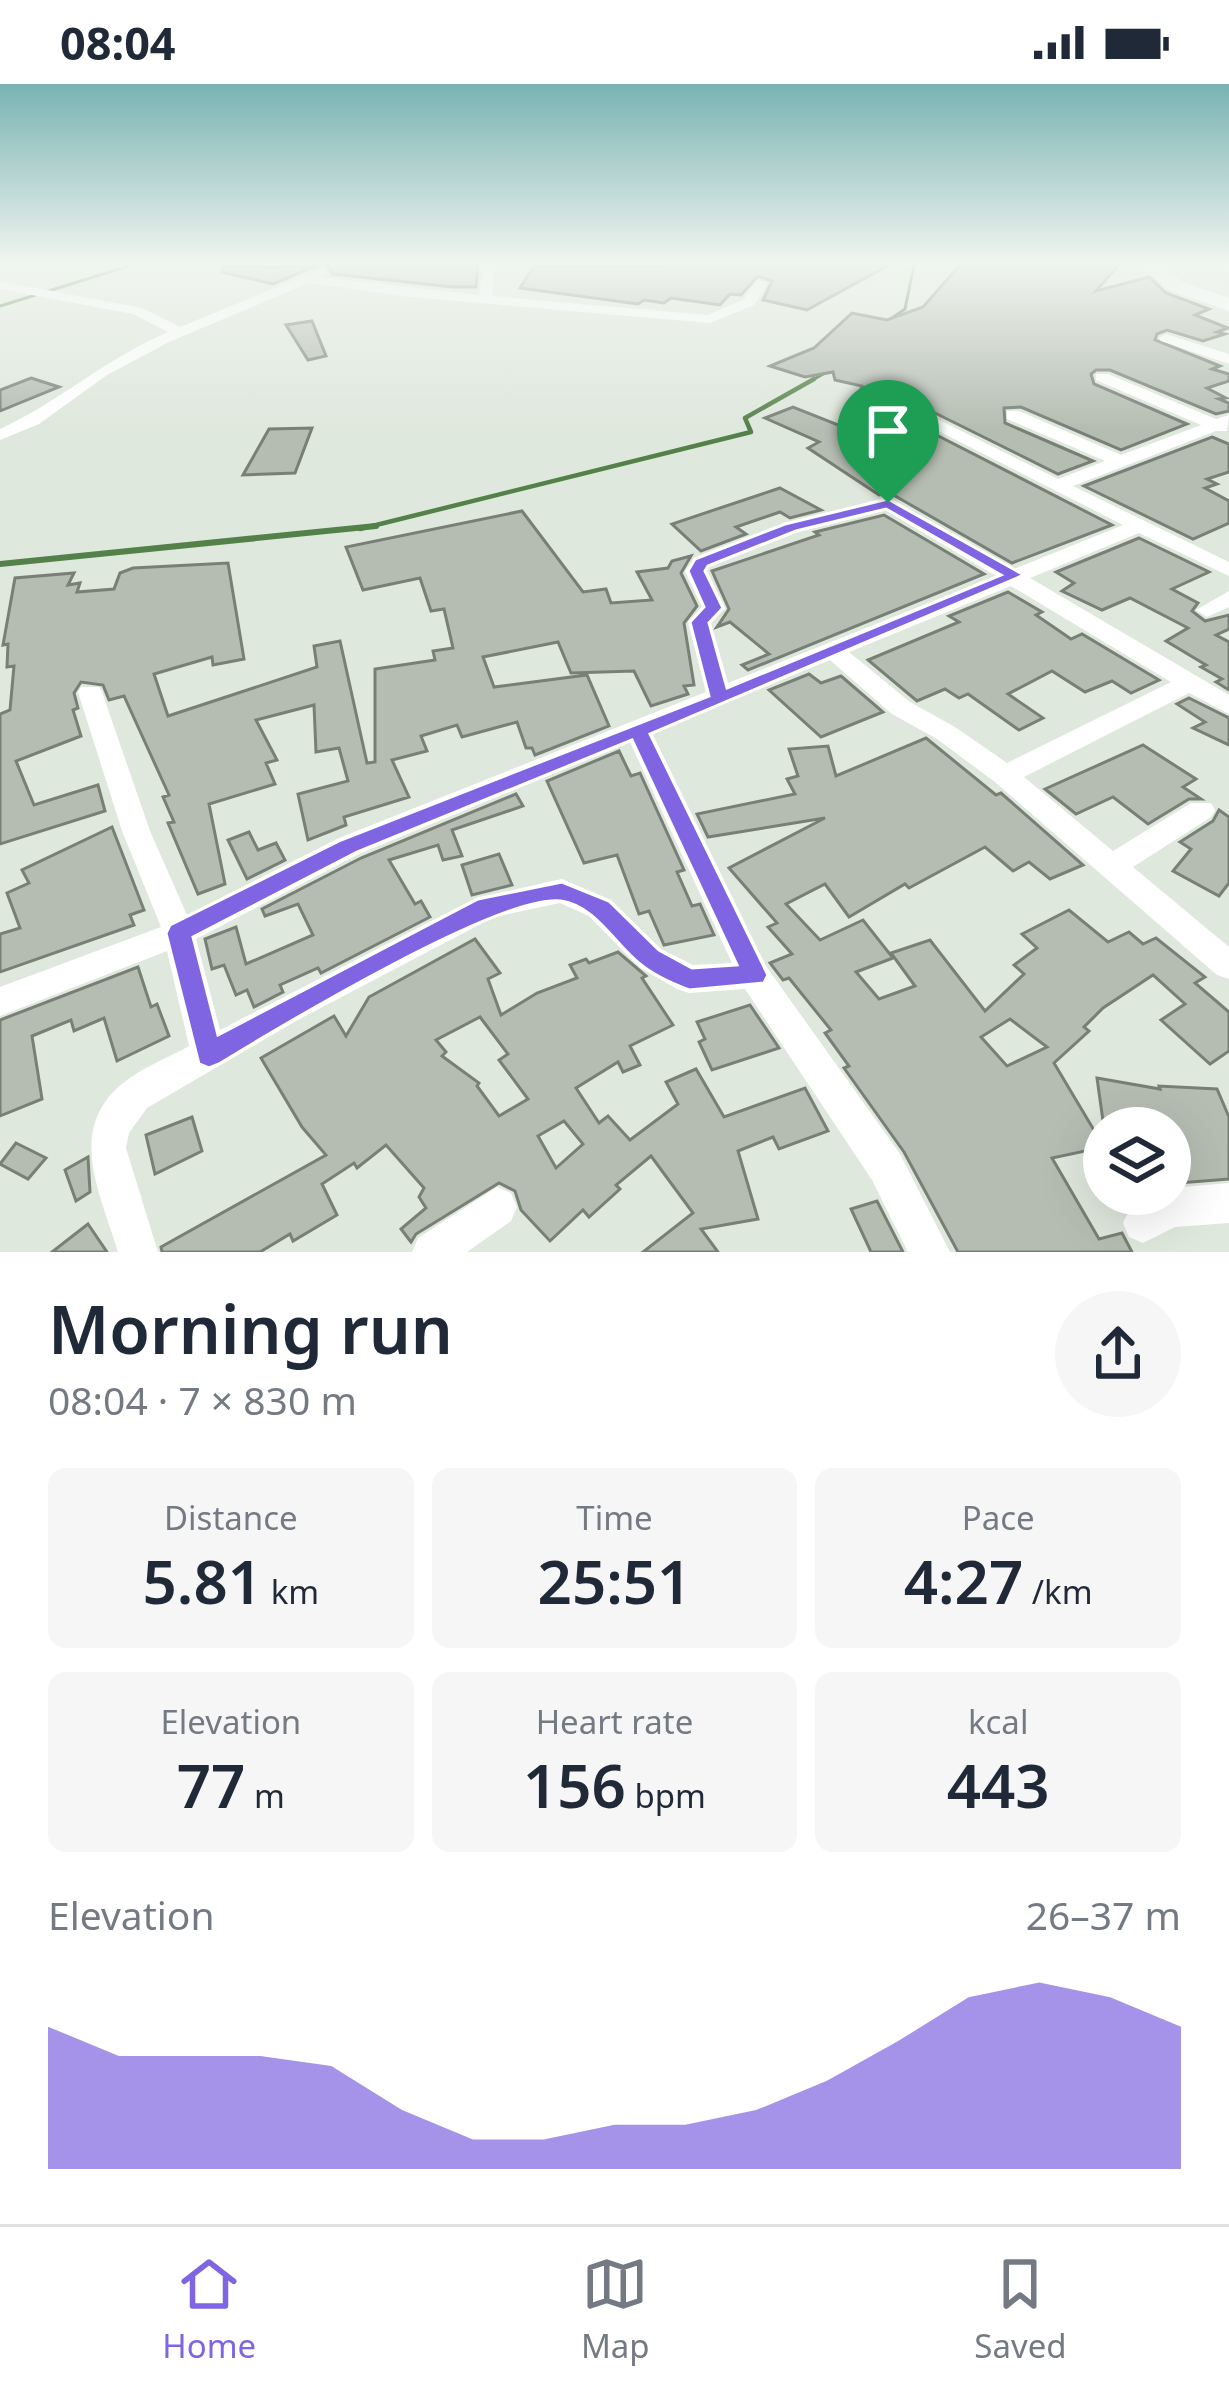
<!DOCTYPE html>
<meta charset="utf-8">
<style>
body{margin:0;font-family:"Noto Sans",sans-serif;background:#f6f6f7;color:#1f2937;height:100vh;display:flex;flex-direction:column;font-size:45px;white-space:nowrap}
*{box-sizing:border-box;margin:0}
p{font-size:39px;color:#747a83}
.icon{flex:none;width:66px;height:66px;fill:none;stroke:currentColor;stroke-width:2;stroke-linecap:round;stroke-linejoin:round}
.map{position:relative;height:1168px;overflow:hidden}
.details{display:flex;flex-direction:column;background:#fff;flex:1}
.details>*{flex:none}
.fabs{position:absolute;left:1083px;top:1023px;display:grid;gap:24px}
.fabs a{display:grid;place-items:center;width:108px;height:108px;border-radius:50%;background:#fff;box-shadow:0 12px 48px #0002;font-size:60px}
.pin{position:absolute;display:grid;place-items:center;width:102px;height:102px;color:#fff;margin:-123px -51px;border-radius:50% 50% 50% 0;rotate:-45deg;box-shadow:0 0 12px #0007}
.pin .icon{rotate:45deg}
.round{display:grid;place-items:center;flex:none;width:126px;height:126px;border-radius:63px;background:#f6f6f7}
.overview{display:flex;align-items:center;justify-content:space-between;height:204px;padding:0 48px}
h1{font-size:66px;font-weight:600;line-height:90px}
.metrics{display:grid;grid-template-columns:repeat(3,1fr);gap:18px;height:204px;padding:12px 48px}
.metrics div{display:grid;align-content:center;border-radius:18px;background:#f6f6f7;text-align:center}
.metrics b{font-size:60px;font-weight:600}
.metrics small{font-size:33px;font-weight:400}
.metrics p{font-size:33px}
.chart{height:336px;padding:24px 48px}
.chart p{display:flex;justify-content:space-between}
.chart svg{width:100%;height:216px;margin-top:12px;fill:#7f65e1;opacity:.7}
.status{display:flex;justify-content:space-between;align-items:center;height:84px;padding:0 60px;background:#fff;direction:ltr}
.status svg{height:33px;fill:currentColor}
.menu{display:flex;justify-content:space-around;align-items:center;height:168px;border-top:3px solid #e0e1e3;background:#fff;font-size:33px;color:#747a83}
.menu a{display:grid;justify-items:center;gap:6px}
.menu .active{color:#7f65e1}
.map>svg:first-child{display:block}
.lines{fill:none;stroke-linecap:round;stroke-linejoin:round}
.stream-far2{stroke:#548049;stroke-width:3}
.stream-far1{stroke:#548049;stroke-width:4.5}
.stream{stroke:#548049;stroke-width:6}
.building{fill:#b5bdb2;stroke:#788076;stroke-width:3;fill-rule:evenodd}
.minor{fill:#fff;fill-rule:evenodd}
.secondary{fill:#fff;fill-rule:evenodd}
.route{fill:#7f65e1;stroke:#fff;stroke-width:3;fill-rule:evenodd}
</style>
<div class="status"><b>08:04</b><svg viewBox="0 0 49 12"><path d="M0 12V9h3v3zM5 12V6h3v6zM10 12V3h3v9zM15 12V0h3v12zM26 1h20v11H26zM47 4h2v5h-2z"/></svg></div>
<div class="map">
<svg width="1229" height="1168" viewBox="0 0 1229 1168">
<rect width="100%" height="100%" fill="#dfe8dd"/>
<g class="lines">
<!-- stream-far2 -->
<g class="stream-far2">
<polyline points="0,222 132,181"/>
<polyline points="882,241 905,225 914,181"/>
<polyline points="809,298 832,285"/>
</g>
<!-- stream-far1 -->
<polyline class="stream-far1" points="360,445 751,348 745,334 814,295"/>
<!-- stream -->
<polyline class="stream" points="0,480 376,442"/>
</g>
<!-- building -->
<g class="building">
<polygon points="223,181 271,183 318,181 273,200 222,188"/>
<polygon points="327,181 478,181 476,203 453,203 333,190"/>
<polygon points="889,181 807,226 763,216 772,197 758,192 741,211 730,210 720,221 671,214 664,219 644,216 638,220 520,204 534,182"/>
<polygon points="960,181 1119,181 1096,207 1149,193 1166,209 1209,225 1195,231 1228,244 1217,248 1225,250 1203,257 1167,246 1157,250 1155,256 1220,282 1212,285 1229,290 1229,297 1207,304 1226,314 1219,315 1229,319 1229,327 1216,330 1110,286 1096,286 1091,290 1094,300 1187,340 1121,366 1021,323 1004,324 1005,339 1093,377 1058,390 933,328 916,332 915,340 1112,441 1012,479 890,409 879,411 808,364 819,358 765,334 793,323 843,343 906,322 860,309 862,302 835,296 833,288 805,293 770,282 814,264 852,229 887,236 923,223"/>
<polygon points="312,237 326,272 308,276 286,241"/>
<polygon points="31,294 59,303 0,327 0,306"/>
<polygon points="312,344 295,389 243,391 269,345"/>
<polygon points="1212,353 1229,360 1229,388 1207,395 1217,400 1205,404 1229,417 1229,439 1193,455 1084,402"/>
<polygon points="780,404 821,426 790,434 780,428 736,443 746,450 701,467 672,440"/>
<polygon points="522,427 583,508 606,505 611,519 652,516 637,488 668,484 672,477 691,472 681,489 697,522 684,539 694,601 684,602 688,610 651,622 634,587 571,589 558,558 483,573 494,603 587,591 609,642 535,671 532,664 526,664 517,638 462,653 457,641 421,652 427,667 392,676 409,713 344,733 346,741 308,756 298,710 348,697 339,664 316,668 314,621 256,636 277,676 266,679 275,700 209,720 225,800 198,810 168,739 174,738 163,713 169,711 124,612 109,616 103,601 81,598 74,609 78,624 73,626 81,652 16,677 34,721 98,701 105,727 0,760 0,630 10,626 14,582 7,583 8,560 3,561 15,494 74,489 68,501 80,499 77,508 114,505 120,489 133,484 228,479 244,575 213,581 212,573 154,590 168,632 317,583 314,562 340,557 367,679 375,678 375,585 435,576 433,567 453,564 444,525 431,527 420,494 363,506 346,463"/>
<polygon points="884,431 984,490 748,586 742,581 769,570 730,538 717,543 729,525 712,487 819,451 815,448"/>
<polygon points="1139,454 1209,488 1172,505 1198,519 1192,527 1205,537 1229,531 1229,545 1216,551 1229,558 1229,606 1216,598 1222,595 1201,583 1206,581 1166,557 1188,544 1130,514 1102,526 1062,507 1074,499 1056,488"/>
<polygon points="1008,508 1042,528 1036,531 1071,555 1082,550 1159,596 1131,609 1112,597 1085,608 1052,587 1008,610 1043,634 1019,646 968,610 959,614 945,605 917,617 868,576 959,538 949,532"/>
<polygon points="809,590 821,599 841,592 883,628 821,653 769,606"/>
<polygon points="1189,614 1229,634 1229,661 1193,644 1205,638 1177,620"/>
<path d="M926 654 996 711 1001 709 1083 781 1050 795 1029 778 1013 787 985 763 909 804 905 800 849 833 825 800 786 820 820 856 863 836 893 874 856 888 879 915 915 902 891 869 930 856 985 927 1024 890 1014 881 1037 864 1022 850 1069 826 1108 858 1129 848 1143 860 1156 854 1205 893 1195 899 1229 928V967L1210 980 1161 936 1185 920 1153 891 1103 924 1084 943 1089 947 1054 979 1104 1063 1052 1074 1099 1155 1122 1149 1132 1168H958L904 1068 844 984 849 982 825 949 831 946 789 894 783 896 770 879 792 870 768 843 777 839 729 784 825 734 708 753 697 730 795 710 787 695 798 692 789 665 828 662 836 692ZM1010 935 1047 963 1007 982 981 953Z"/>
<polygon points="1143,661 1196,695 1183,703 1201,715 1189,715 1148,740 1113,713 1076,730 1045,705"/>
<polygon points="619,667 631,692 640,689 684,786 677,788 692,822 700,820 714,851 664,861 649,827 639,830 617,771 584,779 547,697"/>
<polygon points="516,710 523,722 452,746 462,772 443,776 438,761 389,776 415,820 421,817 430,833 321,889 318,884 280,901 283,908 254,923 247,906 236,911 224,881 212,885 205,855 236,843 246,880 313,851 298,820 265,832 262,825 361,774"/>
<polygon points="1219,726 1229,733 1229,799 1219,812 1173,787 1191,765 1180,758 1213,737"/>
<polygon points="112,743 144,826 130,831 134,841 0,888 0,850 20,844 7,809 29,799 22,786"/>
<polygon points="249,748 258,766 276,759 285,776 247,795 228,756"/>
<polygon points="499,770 512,801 472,811 462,781"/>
<path d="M475 855 500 889 488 895 501 931 537 909 577 894 570 881 586 875 589 879 618 868 646 892 642 894 673 941 630 962 640 981 623 988 618 978 576 1004 599 1039 608 1032 630 1056 678 1020 666 998 696 985 724 1033 805 1004 828 1047 779 1065 773 1053 738 1067 758 1135 701 1145 718 1168H643L693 1129 651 1072 616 1101 620 1105 589 1133 583 1126 550 1157 521 1126 515 1107 499 1099 416 1150 411 1158 401 1145 426 1124 419 1113 424 1104 386 1061 357 1084 354 1079 322 1100 337 1131 293 1157 290 1150 260 1168H162L161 1163 326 1071 302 1043 261 974 334 932 346 952 369 913ZM480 933 508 970 499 976 528 1015 499 1032 477 1002 479 999 442 972 446 968 436 956ZM564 1037 583 1060 556 1084 538 1052Z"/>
<polygon points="138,883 151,923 157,920 169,952 117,977 104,934 74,947 71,936 32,952 42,1015 0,1032 0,936"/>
<polygon points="750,921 779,964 712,986 699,958 705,955 697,938"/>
<polygon points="1097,994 1160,1005 1159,1002 1217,1005 1229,1033 1229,1095 1179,1099 1170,1068 1170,1044 1104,1044"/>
<polygon points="192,1033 202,1067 155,1090 146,1051"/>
<polygon points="16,1059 46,1074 28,1095 0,1080"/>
<polygon points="88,1073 90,1108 76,1117 65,1086"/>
<polygon points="877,1117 903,1168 871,1168 851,1125"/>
<polygon points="88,1140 107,1168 52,1168"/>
</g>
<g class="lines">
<!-- minor -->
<g class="minor">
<path d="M483 181H495L492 212 708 231 744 215 757 196 768 199 754 221 710 239 411 213 309 199 169 258 107 291 39 340 0 356V345C59 318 108 273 168 248L133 230 0 205V197L142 224 180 243 323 184 329 188 322 193 479 211Z"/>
<polygon points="1214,181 1229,181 1229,188"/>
<polygon points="1166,250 1229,270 1229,280 1161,257 1159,254"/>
<path d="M1096 290H1108L1216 335 1229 331 1227 347H1216L1073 402 1229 478V492L1139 449 1030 494 1229 611V630L1189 609 1024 693 1113 767 1191 719H1211L1215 726 1211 733 1133 783 1229 863V895L1217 891 995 698 937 655 892 630 830 576 652 649 766 882 900 1070 950 1168H908L872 1096 745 905 689 909 677 905 639 883 589 832 560 819 494 833 296 937 147 1024 129 1049 126 1064 158 1168H118C101 1111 66 1046 122 1000 141 984 168 974 189 962L167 867 0 932V903L161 843 122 747 78 608 81 603H99L102 608 150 747 187 831 339 754 706 608 688 538 702 523 685 487 694 475 784 440 888 413 1014 485 1123 441 917 336 931 332 1058 395 1105 377 1007 335V327H1019L1121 371 1201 341 1096 296ZM885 426 996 492 728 599 711 539 725 524 707 487 709 483 798 448ZM1011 502 1171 598 1007 679 955 643 910 618 849 568ZM630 658 732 879 693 881 661 865 611 816 562 795 476 814 220 946 196 855 359 770Z"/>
<polygon points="1229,507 1229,523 1207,533 1196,526"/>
<path d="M1229 1099V1139L1175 1143 1143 1159 1129 1153 1123 1139C1131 1120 1149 1110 1170 1110V1104Z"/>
<polygon points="497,1103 511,1109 517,1123 511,1137 467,1168 412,1168 418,1154"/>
</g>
<!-- secondary -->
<polygon class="secondary" points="1143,181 1163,181 1181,197 1229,214 1229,227 1167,205"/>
</g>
<!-- sky -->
<linearGradient id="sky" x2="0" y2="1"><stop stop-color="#79b3b3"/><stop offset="0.52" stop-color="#f1f5f0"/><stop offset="1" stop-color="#f1f5f0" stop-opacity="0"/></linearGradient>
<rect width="1229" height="345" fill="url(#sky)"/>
<!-- route -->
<path class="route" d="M888 415 1024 491 650 650 768 891 764 899 689 906C673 900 653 891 640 880 615 861 596 822 561 817 502 809 278 944 219 980L209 984 199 980 166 849 170 841 341 756 709 612 690 538 704 523 688 487 695 475 785 440ZM886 425 1001 491 727 604 709 539 723 524 705 487 708 482 796 447ZM632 656 737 881 692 884 659 866 609 817 562 798 478 815 218 951 193 853 357 768Z"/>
</svg>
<div class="fabs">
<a><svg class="icon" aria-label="layers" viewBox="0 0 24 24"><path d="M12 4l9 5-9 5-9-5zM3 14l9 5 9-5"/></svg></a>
</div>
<div class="pin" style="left:888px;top:419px;background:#1e9e55"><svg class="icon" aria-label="arrive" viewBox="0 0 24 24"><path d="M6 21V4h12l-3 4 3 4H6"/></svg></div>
</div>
<section class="details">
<div class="overview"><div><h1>Morning run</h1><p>08:04 · 7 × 830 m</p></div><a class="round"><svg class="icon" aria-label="share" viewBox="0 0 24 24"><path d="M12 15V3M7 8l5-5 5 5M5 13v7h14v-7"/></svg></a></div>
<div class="metrics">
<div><p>Distance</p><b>5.81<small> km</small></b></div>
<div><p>Time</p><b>25:51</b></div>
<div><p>Pace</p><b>4:27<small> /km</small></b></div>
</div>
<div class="metrics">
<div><p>Elevation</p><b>77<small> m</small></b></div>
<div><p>Heart rate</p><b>156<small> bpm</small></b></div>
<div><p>kcal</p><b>443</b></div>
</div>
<div class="chart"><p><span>Elevation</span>26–37 m</p>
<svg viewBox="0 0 160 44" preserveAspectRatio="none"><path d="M0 44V15L10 21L20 21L30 21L40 23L50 32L60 38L70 38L80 35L90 35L100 32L110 26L120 18L130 9L140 6L150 9L160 15V44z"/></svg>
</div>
</section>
<nav class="menu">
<a class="active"><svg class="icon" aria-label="home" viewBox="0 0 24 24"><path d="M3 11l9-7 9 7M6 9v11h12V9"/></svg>Home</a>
<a><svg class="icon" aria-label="map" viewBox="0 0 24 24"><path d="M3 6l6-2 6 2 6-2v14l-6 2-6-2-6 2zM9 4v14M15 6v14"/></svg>Map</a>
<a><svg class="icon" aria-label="saved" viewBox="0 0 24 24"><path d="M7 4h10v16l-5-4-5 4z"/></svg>Saved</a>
</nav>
